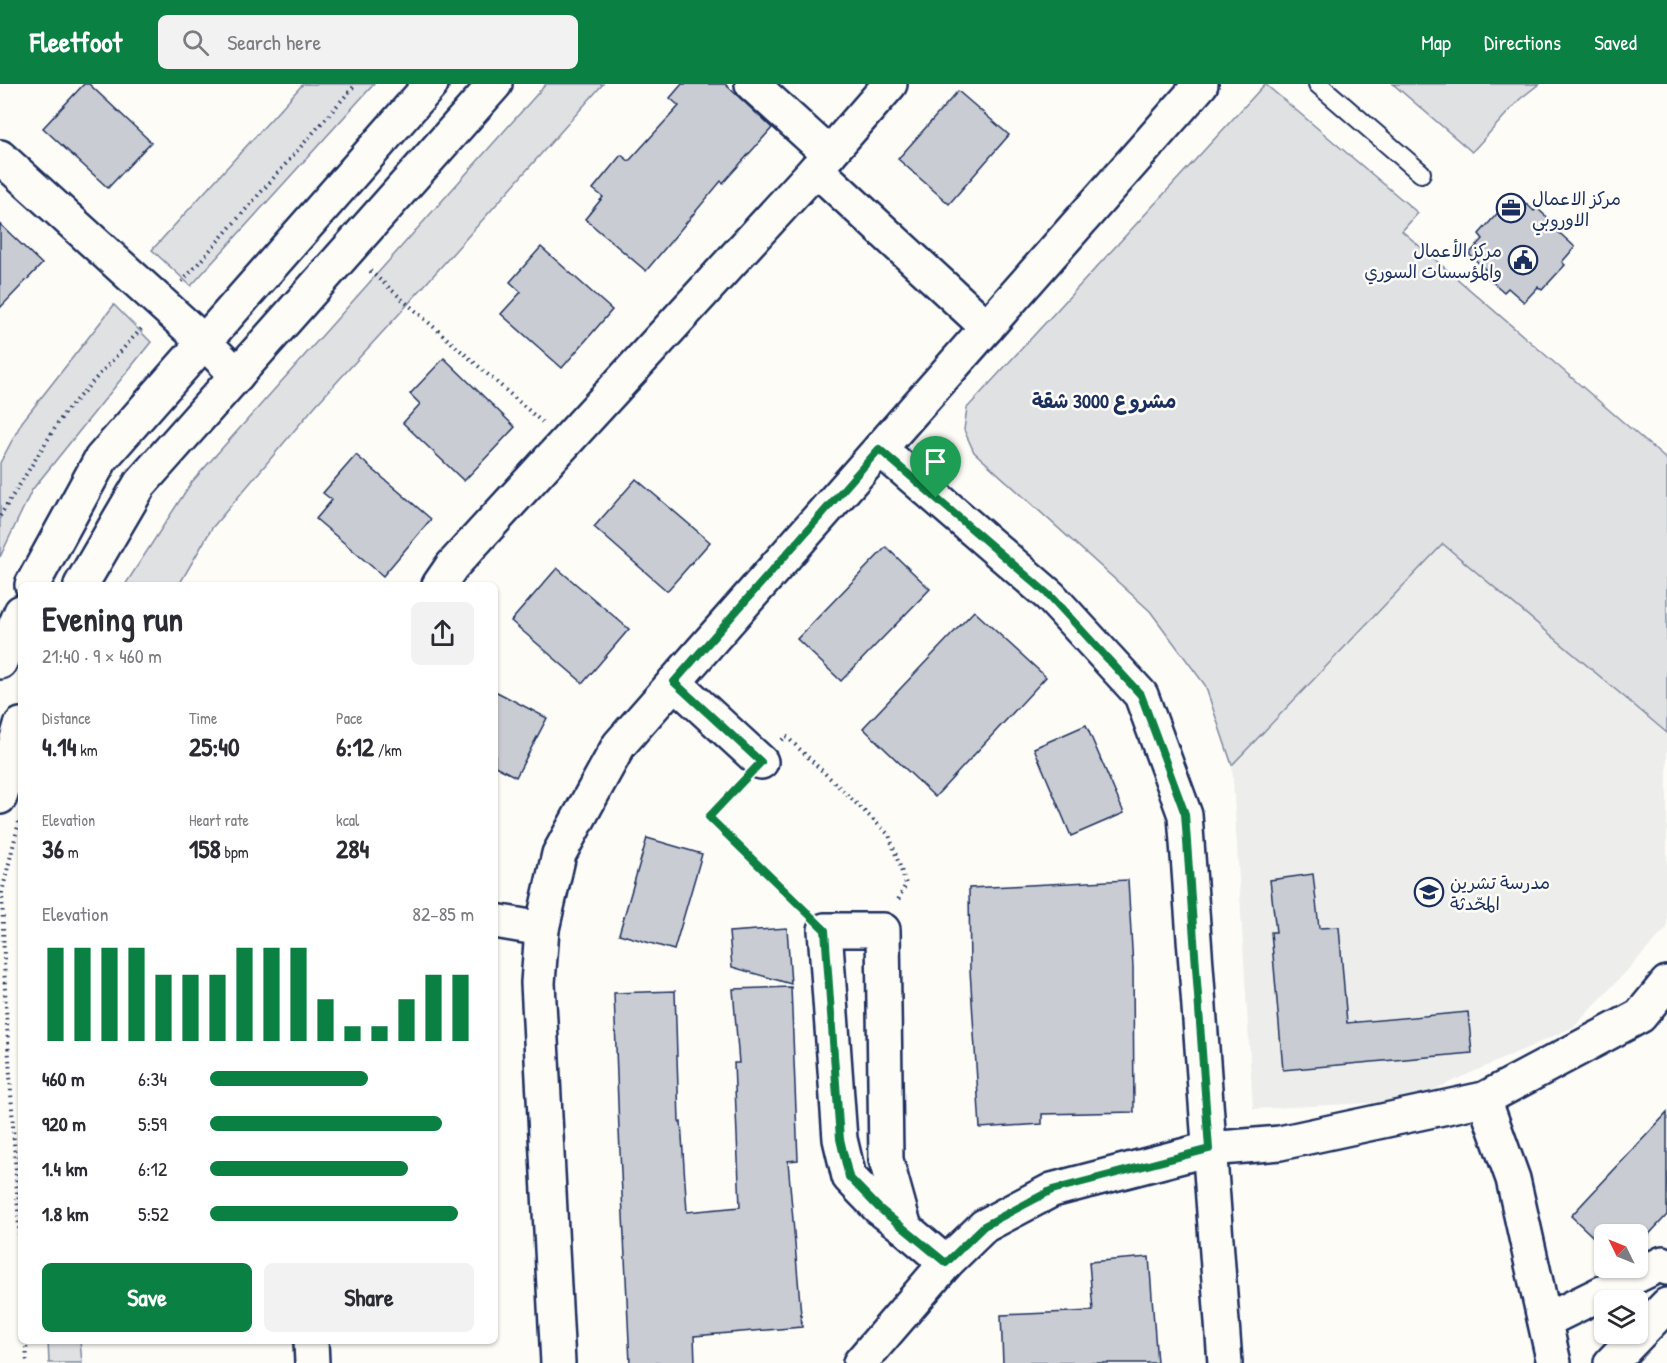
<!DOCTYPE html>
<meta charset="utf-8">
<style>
body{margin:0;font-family:"Patrick Hand","Playpen Sans Arabic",sans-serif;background:#f2f2f3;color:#2b2b33;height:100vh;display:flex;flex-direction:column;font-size:22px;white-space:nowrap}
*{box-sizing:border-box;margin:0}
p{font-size:20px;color:#7c7c81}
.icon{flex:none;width:33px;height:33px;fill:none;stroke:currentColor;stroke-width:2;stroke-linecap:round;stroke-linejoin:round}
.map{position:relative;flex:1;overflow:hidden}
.panel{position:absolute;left:18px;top:498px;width:480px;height:762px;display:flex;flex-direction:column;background:#fff;border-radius:9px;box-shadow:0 2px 4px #0004}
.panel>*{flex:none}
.needle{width:39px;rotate:313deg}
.buttons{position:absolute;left:1594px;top:1140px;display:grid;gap:12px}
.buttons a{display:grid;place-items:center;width:54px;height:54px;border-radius:9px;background:#fff;box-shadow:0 2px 4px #0004;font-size:30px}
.pin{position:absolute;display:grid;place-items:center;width:51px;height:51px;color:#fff;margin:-62px -26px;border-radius:50% 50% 50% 0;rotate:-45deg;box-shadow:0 0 6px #0007}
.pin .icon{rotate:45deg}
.round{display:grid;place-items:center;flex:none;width:63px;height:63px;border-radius:9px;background:#f2f2f3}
.summary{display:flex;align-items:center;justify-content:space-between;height:102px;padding:0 24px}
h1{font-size:33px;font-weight:700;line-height:45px}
.stats{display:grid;grid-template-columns:repeat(3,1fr);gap:9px;height:102px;padding:6px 24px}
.stats div{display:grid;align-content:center}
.stats b{font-size:26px;font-weight:700}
.stats small{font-size:16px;font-weight:400}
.stats p{font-size:16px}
.chart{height:168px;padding:12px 24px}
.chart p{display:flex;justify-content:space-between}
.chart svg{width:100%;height:108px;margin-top:6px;stroke:#0b8043;stroke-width:6}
.primary-button{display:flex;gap:12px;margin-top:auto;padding:12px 24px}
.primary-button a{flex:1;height:69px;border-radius:9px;background:#0b8043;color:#fff;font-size:24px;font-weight:700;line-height:69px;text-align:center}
.primary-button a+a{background:#f2f2f3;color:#2b2b33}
ul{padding:0 24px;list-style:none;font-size:20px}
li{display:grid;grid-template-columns:96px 72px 1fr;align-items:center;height:45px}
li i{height:15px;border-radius:8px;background:#0b8043}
header{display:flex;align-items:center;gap:36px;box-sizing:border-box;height:84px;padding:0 30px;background:#0b8043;color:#fff}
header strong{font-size:28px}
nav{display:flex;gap:33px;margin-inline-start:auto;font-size:21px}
.search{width:420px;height:54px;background:#f2f2f3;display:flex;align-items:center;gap:15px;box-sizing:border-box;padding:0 21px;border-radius:9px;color:#7c7c81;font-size:22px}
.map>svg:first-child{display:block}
.built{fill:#edeeec}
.green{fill:#e0e1e3;stroke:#7e88a0;stroke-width:1.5}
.building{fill:#c9ccd3;stroke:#1b2f5e;stroke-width:1.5}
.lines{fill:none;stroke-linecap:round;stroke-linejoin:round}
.lane-casing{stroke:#1b2f5e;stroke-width:22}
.street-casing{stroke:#1b2f5e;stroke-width:38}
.secondary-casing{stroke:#1b2f5e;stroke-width:38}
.path{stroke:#1b2f5e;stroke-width:4;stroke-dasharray:1.5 4.5;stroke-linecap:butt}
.lane{stroke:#fdfcf7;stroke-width:18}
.street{stroke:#fdfcf7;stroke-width:33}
.secondary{stroke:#fdfcf7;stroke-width:33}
.route-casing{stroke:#fff;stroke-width:12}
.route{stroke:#0b8043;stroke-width:8}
.labels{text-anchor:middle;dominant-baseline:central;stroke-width:5;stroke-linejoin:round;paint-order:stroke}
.poi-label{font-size:18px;fill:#1b2f5e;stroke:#fdfcf7;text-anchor:start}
.neighbourhood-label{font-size:20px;font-weight:bold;fill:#1b2f5e;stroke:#fdfcf7}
</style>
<header>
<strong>Fleetfoot</strong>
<div class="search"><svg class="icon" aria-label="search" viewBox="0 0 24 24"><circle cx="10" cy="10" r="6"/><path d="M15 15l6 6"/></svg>Search here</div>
<nav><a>Map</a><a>Directions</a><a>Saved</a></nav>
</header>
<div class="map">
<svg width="1667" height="1279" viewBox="0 0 1667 1279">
<rect width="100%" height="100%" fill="#fdfcf7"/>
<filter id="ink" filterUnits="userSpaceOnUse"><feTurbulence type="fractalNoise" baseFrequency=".0167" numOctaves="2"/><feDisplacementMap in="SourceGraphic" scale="12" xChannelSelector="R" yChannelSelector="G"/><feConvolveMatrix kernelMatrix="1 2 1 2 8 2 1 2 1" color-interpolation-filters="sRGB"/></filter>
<g filter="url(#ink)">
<!-- built -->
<polygon class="built" points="1443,459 1667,649 1667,844 1574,943 1408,1017 1253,1025 1232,681"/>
<!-- green -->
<g class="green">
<polygon points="303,0 374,0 191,202 152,166"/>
<polygon points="546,0 603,0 400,229 315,322 212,444 179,501 125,501 191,399"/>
<polygon points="1265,0 1418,129 1402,147 1667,376 1667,649 1443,460 1232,681 1205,601 1150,527 974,368 964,346 967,324"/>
<polygon points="1393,0 1539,0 1520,15 1472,68"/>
<polygon points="114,221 151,258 32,406 0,473 0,379 22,338"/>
<polygon points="48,1257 80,1257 82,1279 49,1279"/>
</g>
<!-- building -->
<g class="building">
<polygon points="84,0 89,0 151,58 108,104 43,44"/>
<polygon points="682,0 725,0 772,44 723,99 721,97 646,187 585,135 603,113 593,105 621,71 629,77 679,22 670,14"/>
<polygon points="958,7 1009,51 949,120 898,75"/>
<polygon points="1519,113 1534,127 1537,124 1555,141 1553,143 1575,163 1562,178 1565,181 1542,206 1538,203 1524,218 1508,204 1504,208 1482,189 1485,185 1469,170 1483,155 1479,150 1503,123 1507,127"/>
<polygon points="0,140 42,180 0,224"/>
<polygon points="541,163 612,226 562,284 501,230 521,208 510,198"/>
<polygon points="444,274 515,343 464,397 403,339 420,320 410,310"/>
<polygon points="356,371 431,435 383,492 316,435 332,416 323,409"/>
<polygon points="636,395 710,458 667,507 594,443"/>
<polygon points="886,463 930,505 841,597 797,555"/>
<polygon points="557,484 629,545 583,599 511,537"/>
<polygon points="974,527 1046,593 935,713 863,644"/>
<polygon points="495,607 547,634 516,693 495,682"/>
<polygon points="1086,641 1124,729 1071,752 1034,664"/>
<polygon points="647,754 702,770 674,866 619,850"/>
<polygon points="1313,790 1319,844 1339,843 1347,939 1468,928 1472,969 1283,986 1271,848 1276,848 1270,796"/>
<polygon points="1128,796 1133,883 1134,1028 1042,1030 1042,1040 980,1044 970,886 969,804"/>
<polygon points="787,844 791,900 732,883 729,848"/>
<polygon points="791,903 798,1076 788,1077 802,1243 694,1252 695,1279 630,1279 619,1046 614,909 675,907 679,1038 681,1038 687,1128 740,1123 734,979 739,979 733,905"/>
<polygon points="1667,1029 1667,1131 1638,1162 1638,1150 1605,1150 1605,1164 1571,1132"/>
<polygon points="1149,1173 1157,1279 1003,1279 1001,1231 1093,1227 1089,1178"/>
</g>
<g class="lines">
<!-- lane casing -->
<g class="lane-casing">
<polyline id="lane" points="1318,0 1421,89"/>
</g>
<!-- street casing -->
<g class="street-casing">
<g id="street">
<polyline points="752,0 829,70"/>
<polyline points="0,73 203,257 237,291"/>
<polyline points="816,85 987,243"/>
<polyline points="880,365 1050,512 1141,611 1185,731 1225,1279"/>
<polyline points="439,501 452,482 816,85 890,0"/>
<polyline points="674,598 761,678"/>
<polyline points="495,837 542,845"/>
<polyline points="1484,1015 1513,1095 1554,1279"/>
<polyline points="905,1144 879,1124 849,1093 840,1055 825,846 883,846 886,1076 905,1144 946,1179"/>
<polyline points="1545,1237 1663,1179 1667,1184"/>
<polyline points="311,1257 312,1279"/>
<polyline points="558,1279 538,899 542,845 559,770 619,661 1201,0"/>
<polyline points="860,1279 946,1179 984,1142 1052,1106 1209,1065 1280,1059 1484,1015 1640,932 1667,899"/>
<polyline points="1611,1279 1667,1221"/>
</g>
</g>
<!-- secondary casing -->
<g class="secondary-casing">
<g id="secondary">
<polyline points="32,501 101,375 431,0"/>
<polyline points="81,501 140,400 495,0"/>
<polyline points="0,578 21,528"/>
<polyline points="0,713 21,641"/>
</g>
</g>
<!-- path -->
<g class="path">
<polyline points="370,187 542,338"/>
<polyline points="182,198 356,0"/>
<polyline points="0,432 65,328 142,244"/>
<polyline points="782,656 786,652 889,751 906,800 897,818"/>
<polyline points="740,701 709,733 802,824"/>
<polyline points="19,738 2,808 5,907 21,1177"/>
<polyline points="26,1257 27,1279"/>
</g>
<!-- lane -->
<use href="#lane" class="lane"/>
<!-- street -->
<use href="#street" class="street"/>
<!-- secondary -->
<use href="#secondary" class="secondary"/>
</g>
</g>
<g class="lines" filter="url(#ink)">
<!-- route casing -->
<g class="route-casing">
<polygon id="route" points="879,365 1050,512 1141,611 1185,730 1209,1065 1052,1106 984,1142 946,1179 879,1124 849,1093 840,1055 825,846 709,733 761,678 674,598"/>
</g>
<!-- route -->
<use href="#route" class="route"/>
</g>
<!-- icons -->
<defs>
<g id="office-ring" transform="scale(1.5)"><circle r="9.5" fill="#fdfcf7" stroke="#1b2f5e" stroke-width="1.5"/><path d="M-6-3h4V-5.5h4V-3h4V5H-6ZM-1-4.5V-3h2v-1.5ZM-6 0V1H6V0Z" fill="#1b2f5e"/></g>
<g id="civic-ring" transform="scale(1.5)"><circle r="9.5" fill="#fdfcf7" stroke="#1b2f5e" stroke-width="1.5"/><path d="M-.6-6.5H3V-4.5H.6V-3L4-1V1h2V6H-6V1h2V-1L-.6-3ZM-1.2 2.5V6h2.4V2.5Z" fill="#1b2f5e"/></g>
<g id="school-ring" transform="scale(1.5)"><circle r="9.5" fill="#fdfcf7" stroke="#1b2f5e" stroke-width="1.5"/><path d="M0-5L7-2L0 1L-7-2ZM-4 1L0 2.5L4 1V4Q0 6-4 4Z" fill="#1b2f5e"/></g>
</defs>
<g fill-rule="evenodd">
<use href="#office-ring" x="1511" y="124"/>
<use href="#civic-ring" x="1523" y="176"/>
<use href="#school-ring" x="1429" y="808"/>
</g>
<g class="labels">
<!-- poi labels -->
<g class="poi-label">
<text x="1532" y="114">مركز الاعمال<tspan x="1532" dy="21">الاوروبي</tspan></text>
<text x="1502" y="166" text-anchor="end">مركز الأعمال<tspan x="1502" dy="21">والمؤسسات السوري</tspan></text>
<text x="1450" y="798">مدرسة تشرين<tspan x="1450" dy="21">المحّدثة</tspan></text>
</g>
<!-- neighbourhood labels -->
<g class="neighbourhood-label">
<text x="1104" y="316">مشروع 3000 شقة</text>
</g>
</g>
</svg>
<div class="buttons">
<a><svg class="needle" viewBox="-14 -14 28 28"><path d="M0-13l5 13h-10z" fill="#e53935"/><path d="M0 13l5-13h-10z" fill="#7c7c81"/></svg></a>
<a><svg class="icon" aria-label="layers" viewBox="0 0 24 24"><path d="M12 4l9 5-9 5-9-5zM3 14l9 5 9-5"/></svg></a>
</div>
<div class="pin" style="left:936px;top:414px;background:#1e9e55"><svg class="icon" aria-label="arrive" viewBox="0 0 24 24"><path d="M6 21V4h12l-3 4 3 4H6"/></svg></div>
<section class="panel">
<div class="summary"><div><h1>Evening run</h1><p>21:40 · 9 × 460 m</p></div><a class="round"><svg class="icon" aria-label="share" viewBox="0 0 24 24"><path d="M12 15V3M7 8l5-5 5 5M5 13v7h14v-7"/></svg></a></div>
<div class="stats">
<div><p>Distance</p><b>4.14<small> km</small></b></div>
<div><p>Time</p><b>25:40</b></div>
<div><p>Pace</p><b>6:12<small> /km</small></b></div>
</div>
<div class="stats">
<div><p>Elevation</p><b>36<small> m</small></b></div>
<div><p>Heart rate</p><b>158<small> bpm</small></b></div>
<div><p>kcal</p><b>284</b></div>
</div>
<div class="chart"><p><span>Elevation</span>82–85 m</p>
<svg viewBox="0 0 160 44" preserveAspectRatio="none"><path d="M5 44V6M15 44V6M25 44V6M35 44V6M45 44V17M55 44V17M65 44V17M75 44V6M85 44V6M95 44V6M105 44V27M115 44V38M125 44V38M135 44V27M145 44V17M155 44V17"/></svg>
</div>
<ul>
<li><b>460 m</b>6:34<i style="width:60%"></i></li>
<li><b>920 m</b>5:59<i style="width:88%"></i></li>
<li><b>1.4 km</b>6:12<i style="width:75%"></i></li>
<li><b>1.8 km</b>5:52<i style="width:94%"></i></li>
</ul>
<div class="primary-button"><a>Save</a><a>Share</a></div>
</section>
</div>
